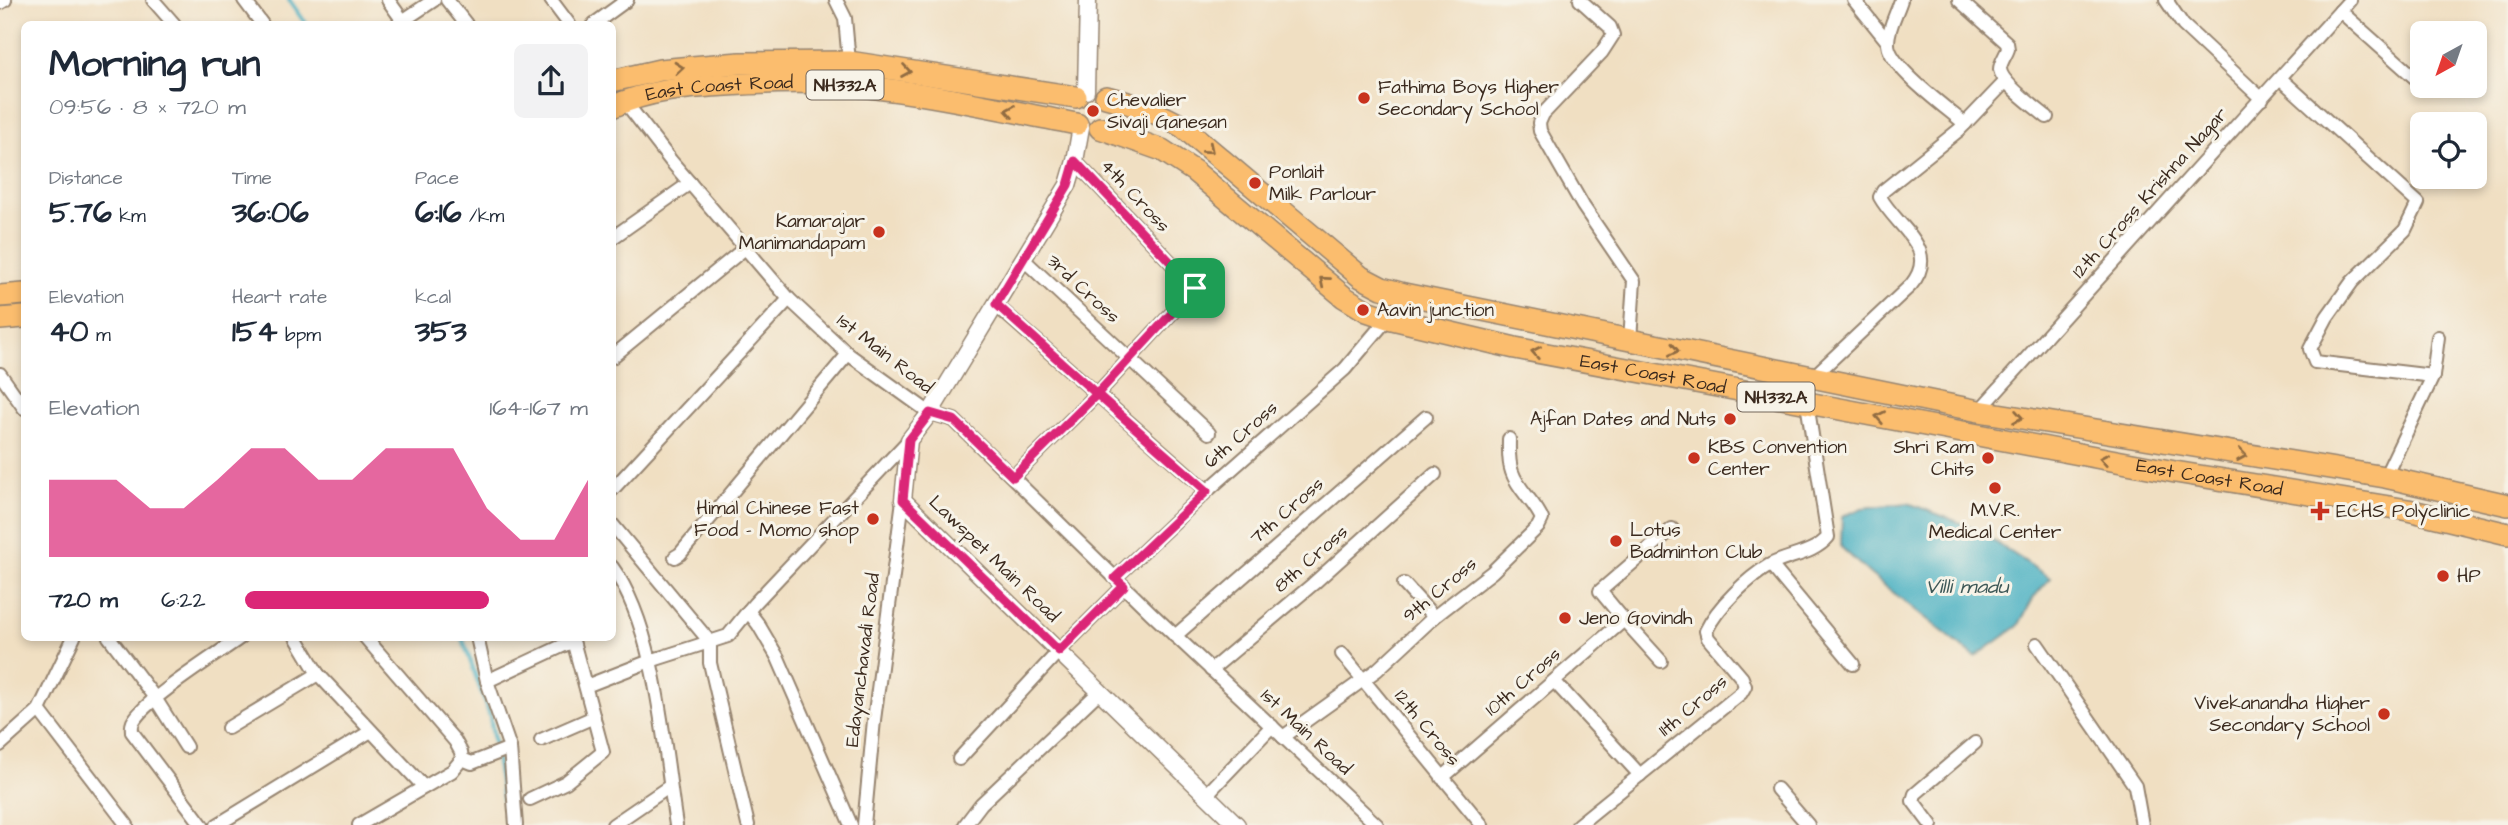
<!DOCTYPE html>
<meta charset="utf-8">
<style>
body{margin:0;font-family:"Architects Daughter",sans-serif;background:#f2f2f3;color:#1f2937;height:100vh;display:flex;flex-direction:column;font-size:26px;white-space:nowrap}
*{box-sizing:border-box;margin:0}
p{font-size:23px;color:#747a83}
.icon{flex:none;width:38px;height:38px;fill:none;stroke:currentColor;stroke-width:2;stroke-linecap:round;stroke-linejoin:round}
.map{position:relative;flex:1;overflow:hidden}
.sheet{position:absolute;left:21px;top:21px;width:595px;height:620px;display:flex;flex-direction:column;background:#fff;border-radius:10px;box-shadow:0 4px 10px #0003}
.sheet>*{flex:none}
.needle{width:46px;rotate:220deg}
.tools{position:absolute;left:2410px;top:21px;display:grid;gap:14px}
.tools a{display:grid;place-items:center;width:77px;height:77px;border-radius:10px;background:#fff;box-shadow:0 4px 10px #0003;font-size:35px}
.pin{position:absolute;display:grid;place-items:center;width:60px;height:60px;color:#fff;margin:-30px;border-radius:14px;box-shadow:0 4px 10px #0006}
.round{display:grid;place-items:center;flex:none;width:74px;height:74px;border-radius:10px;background:#f2f2f3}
.summary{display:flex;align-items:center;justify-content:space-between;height:119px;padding:0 28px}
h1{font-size:38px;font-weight:800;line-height:52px}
.stats{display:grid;grid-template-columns:repeat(3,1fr);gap:10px;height:119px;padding:7px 28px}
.stats div{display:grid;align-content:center}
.stats b{font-size:30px;font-weight:800}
.stats small{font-size:19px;font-weight:400}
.stats p{font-size:19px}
.chart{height:196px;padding:14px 28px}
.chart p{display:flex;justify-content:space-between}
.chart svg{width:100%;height:126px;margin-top:7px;fill:#db2777;opacity:.7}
ul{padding:0 28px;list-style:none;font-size:23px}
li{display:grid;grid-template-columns:112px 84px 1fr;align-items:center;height:52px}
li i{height:18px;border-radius:9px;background:#db2777}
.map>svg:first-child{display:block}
.water{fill:#43aec1;stroke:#3f6c70;stroke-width:2}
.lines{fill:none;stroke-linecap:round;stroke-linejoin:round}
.stream{stroke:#43aec1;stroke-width:4.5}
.minor-casing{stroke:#968470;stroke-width:16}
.tertiary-casing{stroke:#968470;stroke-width:19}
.trunk-casing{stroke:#968470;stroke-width:24}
.minor{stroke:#fff;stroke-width:12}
.tertiary{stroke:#fff;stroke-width:16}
.trunk{stroke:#fbbd6e;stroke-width:21}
.oneway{stroke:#916c42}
.route-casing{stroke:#fff;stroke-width:14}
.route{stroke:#db2777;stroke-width:9}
.poi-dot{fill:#c8321e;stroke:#f7f3e8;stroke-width:2.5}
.labels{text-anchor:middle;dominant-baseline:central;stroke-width:6;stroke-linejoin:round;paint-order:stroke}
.shield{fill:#f7f3e8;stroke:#73665b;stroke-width:2}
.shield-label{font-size:18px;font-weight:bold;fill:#3b2a1e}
.poi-label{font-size:19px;fill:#3b2a1e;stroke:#f7f3e8;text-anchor:start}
.street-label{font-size:19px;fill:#3b2a1e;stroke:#f7f3e8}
.water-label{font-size:21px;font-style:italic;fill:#3e5857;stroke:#f7f3e8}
</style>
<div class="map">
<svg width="2508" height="825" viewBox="0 0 2508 825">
<rect width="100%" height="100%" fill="#f7f3e8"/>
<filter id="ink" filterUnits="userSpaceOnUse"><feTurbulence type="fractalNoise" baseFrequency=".0143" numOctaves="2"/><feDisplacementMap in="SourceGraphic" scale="14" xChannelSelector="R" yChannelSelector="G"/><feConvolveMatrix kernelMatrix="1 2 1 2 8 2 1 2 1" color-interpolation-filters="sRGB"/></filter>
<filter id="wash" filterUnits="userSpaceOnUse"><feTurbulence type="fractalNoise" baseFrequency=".00686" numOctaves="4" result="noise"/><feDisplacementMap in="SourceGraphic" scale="28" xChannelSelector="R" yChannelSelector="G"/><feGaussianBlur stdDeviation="1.57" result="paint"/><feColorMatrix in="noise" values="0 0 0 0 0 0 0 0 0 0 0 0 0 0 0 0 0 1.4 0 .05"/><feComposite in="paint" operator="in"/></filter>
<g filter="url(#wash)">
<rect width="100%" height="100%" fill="#f0dfc2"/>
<!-- water -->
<polygon class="water" points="1908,503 1974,528 2050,578 2034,597 2018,626 1975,657 1870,574 1841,547 1842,517 1862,508"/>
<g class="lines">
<!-- stream -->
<g class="stream">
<polyline points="289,0 306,24"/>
<polyline points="462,637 490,716 507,825"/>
</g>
</g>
</g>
<g filter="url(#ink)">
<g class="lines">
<!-- minor casing -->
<g class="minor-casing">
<g id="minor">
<polyline points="153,0 174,24"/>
<polyline points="244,0 262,24"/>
<polyline points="388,0 403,21"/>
<polyline points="447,0 466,24"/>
<polyline points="551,0 569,24"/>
<polyline points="836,0 845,18 849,62"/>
<polyline points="1580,0 1610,27 1613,35 1602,52 1543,114 1539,123 1540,131 1583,206 1634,281 1630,340"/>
<polyline points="1854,0 1887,41"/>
<path d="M1901 0C1897 13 1888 28 1888 42 1886 65 1947 108 1965 124"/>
<path d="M1959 0 2007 43 2008 49C2006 55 2000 63 2000 69 2001 83 2036 108 2047 117"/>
<polyline points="2166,0 2183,25 2262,99"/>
<polyline points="0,3 5,0"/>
<polyline points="2340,11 2422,84"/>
<polyline points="398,24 434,0"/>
<polyline points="594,24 627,0"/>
<polyline points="2281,79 2418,203 2405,230 2352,282 2327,317 2310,349 2315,362 2433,376"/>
<polyline points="623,99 671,161 789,299 848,354 930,413 954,420 1151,613 1377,825"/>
<polyline points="612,238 690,183"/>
<polyline points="1023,259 1209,433"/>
<polyline points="996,305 1207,491"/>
<polyline points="612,357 745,248"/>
<polyline points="0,374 24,408"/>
<path d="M1812 378 1911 285C1941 249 1897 228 1880 197L1883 191 1959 130 2006 81"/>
<polyline points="1979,411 2350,0"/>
<polyline points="1013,477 1097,394 1195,288 1075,161"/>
<polyline points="2385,477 2433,376 2438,337"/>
<polyline points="612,490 789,299"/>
<polyline points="612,524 710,642 710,663 748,825"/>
<polyline points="675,557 680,554 848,354"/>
<polyline points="1771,565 1853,664"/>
<path d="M612 567C657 629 664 750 676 825"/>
<polyline points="1115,578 1207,491 1345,369 1388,318"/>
<polyline points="1404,584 1434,617"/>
<polyline points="748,611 758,624 778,658 851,825"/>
<polyline points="1624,620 1661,661"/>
<polyline points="1175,636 1426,417"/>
<polyline points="109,637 155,698 186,747"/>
<polyline points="477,637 487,681 510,748 516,825"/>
<polyline points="2037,644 2135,786 2142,825"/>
<polyline points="1342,654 1482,825"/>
<polyline points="1211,670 1313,584 1435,474"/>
<polyline points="318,674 424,787"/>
<polyline points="487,681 573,641"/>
<polyline points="1554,681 1640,775"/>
<polyline points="586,686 650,661 728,636 754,604 909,440"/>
<polyline points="39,710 127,825"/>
<polyline points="228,728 318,674 296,637"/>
<path d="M1283 737 1377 670 1434 617 1492 572 1538 527 1542 519C1535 502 1518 490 1512 472 1508 461 1509 450 1509 439"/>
<polyline points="541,740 594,717"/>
<polyline points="0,745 39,710 74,637"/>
<polyline points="462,759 472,763 510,748"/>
<polyline points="959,759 1059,651 1124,586"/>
<polyline points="1442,778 1624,620 1600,591 1672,529"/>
<polyline points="1777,789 1808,825"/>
<polyline points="1206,795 1272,726"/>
<polyline points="530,799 566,782 603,752 572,637"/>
<path d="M202 825 132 732C132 727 131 727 133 722 144 700 218 654 241 637"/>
<polyline points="217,825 371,731"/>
<polyline points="359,825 452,771 462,759 461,752 455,741 365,637"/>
<polyline points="613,825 670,786"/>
<polyline points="864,825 874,720 903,500"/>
<polyline points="965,825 981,804 1099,692"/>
<path d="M1578 825 1741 693 1745 686 1742 678 1708 638 1706 631C1717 607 1748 578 1770 565 1789 555 1814 554 1828 537L1807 403"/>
<polyline points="1931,825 1913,801 1915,794 1975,743"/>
</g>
</g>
<!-- tertiary casing -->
<g class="tertiary-casing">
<g id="tertiary">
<polyline points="1086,91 1088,0"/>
<polyline points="1081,127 1075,161 1068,185 930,413 909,440 903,500 1237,825"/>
</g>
</g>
<!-- trunk casing -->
<g class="trunk-casing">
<g id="trunk">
<polyline points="612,81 660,70 692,67 740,63 849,62 1076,97"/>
<path d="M1106 97C1134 104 1158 112 1183 127L1361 277 1382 288 1404 294 1979 411 2385 477 2508 505"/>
<path id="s1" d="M612 107C648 90 689 87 727 85 759 83 792 81 823 83 908 88 993 108 1077 124"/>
<path id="s2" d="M1100 128 1162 150 1194 171 1344 297 1367 311 1388 318 1515 348 2175 472 2408 510 2508 534"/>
<polyline points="0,296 24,294"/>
<polyline points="0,319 24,317"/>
</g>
</g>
<!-- minor -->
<use href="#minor" class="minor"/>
<!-- tertiary -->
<use href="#tertiary" class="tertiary"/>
<!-- trunk -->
<use href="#trunk" class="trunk"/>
</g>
<!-- one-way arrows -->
<defs><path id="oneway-chevron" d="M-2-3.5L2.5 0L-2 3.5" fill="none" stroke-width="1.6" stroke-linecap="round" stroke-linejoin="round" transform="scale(1.75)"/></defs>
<g class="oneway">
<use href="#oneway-chevron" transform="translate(679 68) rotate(-5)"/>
<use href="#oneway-chevron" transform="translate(906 71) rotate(9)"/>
<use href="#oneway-chevron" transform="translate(1010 111) rotate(-170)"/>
<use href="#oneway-chevron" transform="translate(1209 149) rotate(40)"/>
<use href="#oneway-chevron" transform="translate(1324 281) rotate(-140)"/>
<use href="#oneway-chevron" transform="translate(1674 350) rotate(12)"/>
<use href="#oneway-chevron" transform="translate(1536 352) rotate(-169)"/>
<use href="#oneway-chevron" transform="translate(1880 417) rotate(-169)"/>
<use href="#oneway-chevron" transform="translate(2018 417) rotate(10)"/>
<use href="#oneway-chevron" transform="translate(2242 455) rotate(9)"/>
<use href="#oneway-chevron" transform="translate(2104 459) rotate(-169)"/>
</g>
</g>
<g class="lines" filter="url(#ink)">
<!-- route casing -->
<g class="route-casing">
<path id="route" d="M1195 288 1097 394 1013 477 954 420 930 413 909 440 903 500 1059 651 1124 586 1115 578 1207 491C1136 429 1066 367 996 304L1068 185 1075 161 1195 288"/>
</g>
<!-- route -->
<use href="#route" class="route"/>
</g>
<!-- markers -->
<g class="poi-dot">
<circle cx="1364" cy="98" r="7"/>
<circle cx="1093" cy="111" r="7"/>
<circle cx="1255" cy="183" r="7"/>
<circle cx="879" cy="232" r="7"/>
<circle cx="1363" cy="310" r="7"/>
<circle cx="1730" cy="419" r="7"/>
<circle cx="1694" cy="458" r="7"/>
<circle cx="1988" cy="458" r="7"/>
<circle cx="1995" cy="488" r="7"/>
<path d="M2316.5 500.5h7v7h7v7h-7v7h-7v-7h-7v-7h7z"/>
<circle cx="873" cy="519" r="7"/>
<circle cx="1616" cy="541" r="7"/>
<circle cx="2443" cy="576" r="7"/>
<circle cx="1565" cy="618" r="7"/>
<circle cx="2384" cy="714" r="7"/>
</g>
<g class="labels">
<!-- shield labels -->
<g class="shield">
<rect x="806.5" y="70.5" width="77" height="29" rx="5"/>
<rect x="1737.5" y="382.5" width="77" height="29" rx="5"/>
</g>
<g class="shield-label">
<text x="845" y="85">NH332A</text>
<text x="1776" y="397">NH332A</text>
</g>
<!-- poi labels -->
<g class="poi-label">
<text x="1378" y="87">Fathima Boys Higher<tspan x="1378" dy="22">Secondary School</tspan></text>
<text x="1107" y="100">Chevalier<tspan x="1107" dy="22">Sivaji Ganesan</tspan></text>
<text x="1269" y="172">Ponlait<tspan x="1269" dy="22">Milk Parlour</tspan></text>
<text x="865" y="221" text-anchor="end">Kamarajar<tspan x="865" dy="22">Manimandapam</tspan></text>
<text x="1377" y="310">Aavin junction</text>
<text x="1716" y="419" text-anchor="end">Ajfan Dates and Nuts</text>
<text x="1708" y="447">KBS Convention<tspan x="1708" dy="22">Center</tspan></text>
<text x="1974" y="447" text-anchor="end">Shri Ram<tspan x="1974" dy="22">Chits</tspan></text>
<text x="859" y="508" text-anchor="end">Himal Chinese Fast<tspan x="859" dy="22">Food - Momo shop</tspan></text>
<text x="1995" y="510" text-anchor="middle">M.V.R.<tspan x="1995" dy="22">Medical Center</tspan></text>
<text x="2336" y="511">ECHS Polyclinic</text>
<text x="1630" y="530">Lotus<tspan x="1630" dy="22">Badminton Club</tspan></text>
<text x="2457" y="576">HP</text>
<text x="1579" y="618">Jeno Govindh</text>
<text x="2370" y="703" text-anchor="end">Vivekanandha Higher<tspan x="2370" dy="22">Secondary School</tspan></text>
</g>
<!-- street labels -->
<g class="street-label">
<text stroke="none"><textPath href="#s1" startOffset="110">East Coast Road</textPath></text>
<text transform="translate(2150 193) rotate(-48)">12th Cross Krishna Nagar</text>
<text transform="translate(1135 196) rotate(47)">4th Cross</text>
<text transform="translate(1083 289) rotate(43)">3rd Cross</text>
<text transform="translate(885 354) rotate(38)">1st Main Road</text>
<text stroke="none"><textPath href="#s2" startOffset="620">East Coast Road</textPath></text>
<text transform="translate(1241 435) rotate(-41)">6th Cross</text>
<text stroke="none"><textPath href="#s2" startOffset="1186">East Coast Road</textPath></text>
<text transform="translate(1287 511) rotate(-41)">7th Cross</text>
<text transform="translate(994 559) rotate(44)">Lawspet Main Road</text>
<text transform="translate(1311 559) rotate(-41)">8th Cross</text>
<text transform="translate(1440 590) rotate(-40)">9th Cross</text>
<text transform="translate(863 660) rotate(-83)">Edayanchavadi Road</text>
<text transform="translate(1523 682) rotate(-41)">10th Cross</text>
<text transform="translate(1693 706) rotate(-40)">11th Cross</text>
<text transform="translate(1427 728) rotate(51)">12th Cross</text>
<text transform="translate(1306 732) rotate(43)">1st Main Road</text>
</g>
<!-- water labels -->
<g class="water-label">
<text x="1967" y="586">Villi madu</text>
</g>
</g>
</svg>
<div class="tools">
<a><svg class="needle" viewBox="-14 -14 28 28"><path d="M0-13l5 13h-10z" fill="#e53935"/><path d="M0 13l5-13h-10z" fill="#747a83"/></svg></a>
<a><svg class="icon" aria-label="locate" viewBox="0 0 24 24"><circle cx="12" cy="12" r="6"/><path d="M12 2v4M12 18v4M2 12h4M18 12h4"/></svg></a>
</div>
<div class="pin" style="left:1195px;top:288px;background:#1e9e55"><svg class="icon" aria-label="arrive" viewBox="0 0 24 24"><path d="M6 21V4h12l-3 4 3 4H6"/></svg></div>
<section class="sheet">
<div class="summary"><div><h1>Morning run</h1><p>09:56 · 8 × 720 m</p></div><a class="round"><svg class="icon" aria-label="share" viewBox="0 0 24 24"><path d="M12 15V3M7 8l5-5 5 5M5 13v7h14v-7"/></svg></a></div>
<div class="stats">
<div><p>Distance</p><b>5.76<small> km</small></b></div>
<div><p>Time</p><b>36:06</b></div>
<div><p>Pace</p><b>6:16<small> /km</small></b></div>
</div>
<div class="stats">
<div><p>Elevation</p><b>40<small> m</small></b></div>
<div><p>Heart rate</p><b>154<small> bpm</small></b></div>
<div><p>kcal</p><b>353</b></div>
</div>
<div class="chart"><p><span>Elevation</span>164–167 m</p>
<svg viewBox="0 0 160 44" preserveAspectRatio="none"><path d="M0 44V17L10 17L20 17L30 27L40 27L50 17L60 6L70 6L80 17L90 17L100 6L110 6L120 6L130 27L140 38L150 38L160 17V44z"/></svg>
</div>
<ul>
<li><b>720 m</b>6:22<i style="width:71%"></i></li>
</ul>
</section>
</div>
